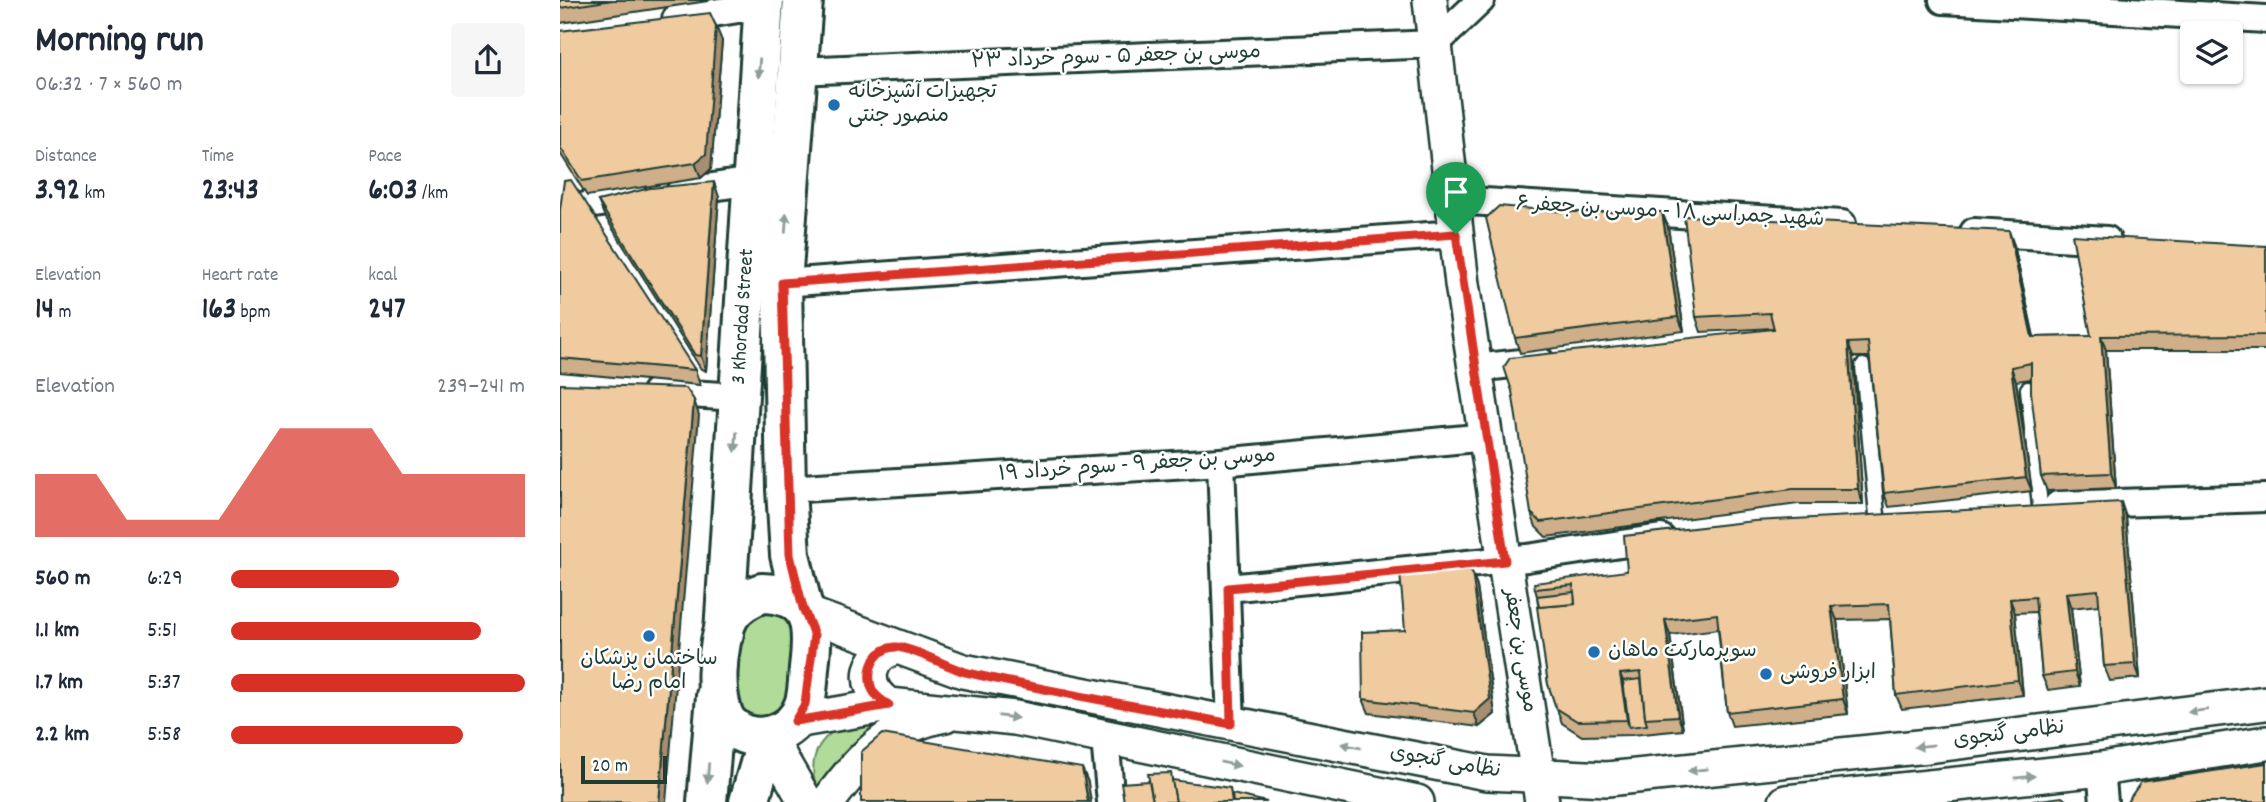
<!DOCTYPE html>
<meta charset="utf-8">
<style>
body{margin:0;font-family:Dekko,"Playpen Sans Arabic",sans-serif;background:#f6f6f7;color:#1f2937;height:100vh;display:flex;flex-direction:column;font-size:26px;white-space:nowrap}
*{box-sizing:border-box;margin:0}
p{font-size:23px;color:#747a83}
.icon{flex:none;width:38px;height:38px;fill:none;stroke:currentColor;stroke-width:2;stroke-linecap:round;stroke-linejoin:round}
.map{position:relative;flex:1;overflow:hidden}
.panel{display:flex;flex-direction:column;background:#fff;width:560px}
.panel>*{flex:none}
.controls{position:absolute;left:1620px;top:21px;display:grid;gap:14px}
.controls a{display:grid;place-items:center;width:63px;height:63px;border-radius:7px;background:#fff;box-shadow:0 2px 5px #0004;font-size:35px}
.scale{position:absolute;left:21px;bottom:18px;width:86px;box-sizing:border-box;padding-left:7px;border:4px solid #1f3d34;border-top:0;font-size:19px;line-height:24px;white-space:nowrap;color:#1f3d34;-webkit-text-stroke:5px #fff;paint-order:stroke}
.pin{position:absolute;display:grid;place-items:center;width:60px;height:60px;color:#fff;margin:-72px -30px;border-radius:50% 50% 50% 0;rotate:-45deg;box-shadow:0 0 7px #0007}
.pin .icon{rotate:45deg}
.round{display:grid;place-items:center;flex:none;width:74px;height:74px;border-radius:7px;background:#f6f6f7}
.summary{display:flex;align-items:center;justify-content:space-between;height:119px;padding:0 35px}
h1{font-size:38px;font-weight:700;line-height:52px}
.stats{display:grid;grid-template-columns:repeat(3,1fr);gap:10px;height:119px;padding:7px 35px}
.stats div{display:grid;align-content:center}
.stats b{font-size:30px;font-weight:700}
.stats small{font-size:19px;font-weight:400}
.stats p{font-size:19px}
.chart{height:196px;padding:14px 35px}
.chart p{display:flex;justify-content:space-between}
.chart svg{width:100%;height:126px;margin-top:7px;fill:#d93025;opacity:.7}
ul{padding:0 35px;list-style:none;font-size:23px}
li{display:grid;grid-template-columns:112px 84px 1fr;align-items:center;height:52px}
li i{height:18px;border-radius:9px;background:#d93025}
main{display:flex;flex:1;min-height:0}
.map>svg:first-child{display:block}
.green{fill:#b0db99;stroke:#688c66;stroke-width:2}
.lines{fill:none;stroke-linecap:round;stroke-linejoin:round}
.service-casing{stroke:#1f3d34;stroke-width:19}
.minor-casing{stroke:#1f3d34;stroke-width:32}
.tertiary-casing{stroke:#1f3d34;stroke-width:38}
.secondary-casing{stroke:#1f3d34;stroke-width:44}
.service{stroke:#fff;stroke-width:14}
.minor{stroke:#fff;stroke-width:26}
.tertiary{stroke:#fff;stroke-width:33}
.secondary{stroke:#fff;stroke-width:38}
.wall{fill:#ceaf89;stroke:#1f3d34;stroke-width:2}
.shaded-wall{fill:#a78e6f;stroke:#1f3d34;stroke-width:2}
.building{fill:#efcb9f;stroke:#1f3d34;stroke-width:2}
.oneway{fill:#8f9e9a}
.route-casing{stroke:#fff;stroke-width:14}
.route{stroke:#d93025;stroke-width:9}
.poi-dot{fill:#1f6fb2;stroke:#fff;stroke-width:2.5}
.labels{text-anchor:middle;dominant-baseline:central;stroke-width:5;stroke-linejoin:round;paint-order:stroke}
.street-label{font-size:21px;fill:#1f3d34;stroke:#fff}
.poi-label{font-size:21px;fill:#1f3d34;stroke:#fff;text-anchor:start}
</style>
<main>
<section class="panel">
<div class="summary"><div><h1>Morning run</h1><p>06:32 · 7 × 560 m</p></div><a class="round"><svg class="icon" aria-label="share" viewBox="0 0 24 24"><path d="M12 15V3M7 8l5-5 5 5M5 13v7h14v-7"/></svg></a></div>
<div class="stats">
<div><p>Distance</p><b>3.92<small> km</small></b></div>
<div><p>Time</p><b>23:43</b></div>
<div><p>Pace</p><b>6:03<small> /km</small></b></div>
</div>
<div class="stats">
<div><p>Elevation</p><b>14<small> m</small></b></div>
<div><p>Heart rate</p><b>163<small> bpm</small></b></div>
<div><p>kcal</p><b>247</b></div>
</div>
<div class="chart"><p><span>Elevation</span>239–241 m</p>
<svg viewBox="0 0 160 44" preserveAspectRatio="none"><path d="M0 44V22L10 22L20 22L30 38L40 38L50 38L60 38L70 22L80 6L90 6L100 6L110 6L120 22L130 22L140 22L150 22L160 22V44z"/></svg>
</div>
<ul>
<li><b>560 m</b>6:29<i style="width:57%"></i></li>
<li><b>1.1 km</b>5:51<i style="width:85%"></i></li>
<li><b>1.7 km</b>5:37<i style="width:100%"></i></li>
<li><b>2.2 km</b>5:58<i style="width:79%"></i></li>
</ul>
</section>
<div class="map">
<svg width="1706" height="802" viewBox="0 0 1706 802">
<rect width="100%" height="100%" fill="#fff"/>
<filter id="ink" filterUnits="userSpaceOnUse"><feTurbulence type="fractalNoise" baseFrequency=".0143" numOctaves="2"/><feDisplacementMap in="SourceGraphic" scale="14" xChannelSelector="R" yChannelSelector="G"/><feConvolveMatrix kernelMatrix="1 2 1 2 8 2 1 2 1" color-interpolation-filters="sRGB"/></filter>
<g filter="url(#ink)">
<!-- green -->
<g class="green">
<polygon points="217,605 235,632 228,701 211,720 186,717 172,688 178,625"/>
<path d="M303 721 321 725C288 741 271 764 260 798 243 758 259 728 303 721Z"/>
</g>
<g class="lines">
<!-- service casing -->
<g class="service-casing">
<g id="service">
<polyline points="1303,366 1317,515"/>
<polyline points="1468,389 1480,506"/>
</g>
</g>
<!-- minor casing -->
<g class="minor-casing">
<g id="minor">
<polyline points="1383,0 1706,19"/>
<polyline points="116,19 203,5"/>
<polyline points="237,71 875,44 921,0"/>
<polyline points="120,192 192,181"/>
<polyline points="892,200 1282,224"/>
<polyline points="28,205 75,198"/>
<polyline points="1414,232 1547,240"/>
<polyline points="222,283 896,234"/>
<polyline points="915,368 980,361"/>
<polyline points="96,392 179,397"/>
<polyline points="661,462 671,724"/>
<polyline points="226,489 661,462 927,437"/>
<polyline points="1498,505 1706,498"/>
<polyline points="668,588 967,558 1101,538"/>
<polyline points="545,739 551,802"/>
<polyline points="1541,769 1544,802"/>
</g>
</g>
<!-- tertiary casing -->
<g class="tertiary-casing">
<g id="tertiary">
<polyline points="870,0 902,284 982,802"/>
<polyline points="246,613 403,671 927,773 1047,779 1368,746 1706,703"/>
<path d="M329 705C301 688 305 657 336 647"/>
<polyline points="235,721 329,705 455,718 857,802"/>
<polyline points="208,736 246,802"/>
<path d="M268 802C299 759 330 725 385 715"/>
<polyline points="1226,802 1541,769 1706,743"/>
</g>
</g>
<!-- secondary casing -->
<g class="secondary-casing">
<g id="secondary">
<path d="M202 593C254 594 254 627 249 668 248 680 248 694 244 705 234 735 194 748 170 725 151 706 156 641 169 617 176 604 188 598 202 593Z"/>
<polyline points="243,608 230,555 226,489 222,283 243,0"/>
<path id="s1" d="M164 633 204 0"/>
<polyline points="147,802 156,696"/>
<polyline points="189,802 208,736"/>
</g>
</g>
<!-- service -->
<use href="#service" class="service"/>
<!-- minor -->
<use href="#minor" class="minor"/>
<!-- tertiary -->
<use href="#tertiary" class="tertiary"/>
<!-- secondary -->
<use href="#secondary" class="secondary"/>
</g>
<!-- wall -->
<g class="wall">
<polygon points="0,0 149,0 148,1 0,23"/>
<polygon points="0,31 162,41 151,169 141,178 27,196 0,153"/>
<polygon points="159,197 146,371 141,369 44,215 38,201"/>
<polygon points="0,209 135,370 140,385 0,372"/>
<polygon points="1102,212 1108,227 1124,331 960,353 955,338"/>
<polygon points="1454,245 1474,337 1531,336 1706,246 1706,350 1546,350 1556,488 1487,491 1481,476 1471,379 1456,381 1472,491 1329,507 1324,493 1309,357 1293,357 1303,504 1238,504 986,537 976,527 971,513 1214,329 1213,328 1141,332 1136,317"/>
<polygon points="1566,517 1580,678 1550,681 1544,666 1539,605 1511,608 1520,686 1488,690 1482,676 1476,612 1455,613 1463,695 1342,709 1336,695 1330,619 1277,620 1288,714 1172,726 1167,712 1158,629 1110,635 1123,730 1072,735 1022,736 1002,723 988,684 977,596 975,589"/>
<polygon points="912,572 917,587 935,714 919,727 809,713 803,699 845,630"/>
</g>
<!-- shaded-wall -->
<g class="shaded-wall">
<polygon points="156,26 162,41 151,169 141,178 135,163"/>
<polygon points="154,182 159,197 146,371 141,356"/>
<polygon points="1102,212 1108,227 1124,331 1118,317"/>
<polygon points="1449,231 1454,245 1477,351 1472,337"/>
<polygon points="1541,336 1546,350 1556,488 1551,473"/>
<polygon points="1288,343 1293,357 1303,504 1298,489"/>
<polygon points="1451,367 1456,381 1472,491 1466,477"/>
<polygon points="134,400 139,415 106,802 99,802"/>
<polygon points="1561,502 1566,517 1580,678 1575,664"/>
<polygon points="912,572 917,587 935,714 919,727 914,713"/>
<polygon points="1506,593 1511,608 1520,686 1515,672"/>
<polygon points="1450,599 1455,613 1463,695 1458,680"/>
<polygon points="1271,606 1277,620 1288,714 1283,699"/>
<polygon points="1105,620 1110,635 1123,730 1118,716"/>
<polygon points="1060,674 1066,688 1069,727 1067,720"/>
<polygon points="522,768 528,782 531,802 528,802"/>
</g>
<!-- building -->
<g class="building">
<polygon points="0,0 53,0 0,8"/>
<polygon points="150,13 156,26 146,154 135,163 22,181 0,147 0,31"/>
<polygon points="11,180 135,370 0,358 0,209 4,181"/>
<polygon points="154,182 141,356 135,355 38,201 90,188"/>
<polygon points="939,206 1006,212 1102,212 1118,317 955,338 926,218"/>
<polygon points="1124,216 1449,231 1472,337 1531,336 1512,235 1706,246 1706,335 1541,336 1551,473 1481,476 1471,392 1471,363 1451,367 1466,477 1324,493 1308,342 1288,343 1298,489 1233,489 981,522 971,513 952,391 944,367 950,358 1214,329 1210,313 1136,317"/>
<polygon points="0,384 126,388 134,400 99,802 0,802"/>
<polygon points="1561,502 1575,664 1544,666 1538,590 1506,593 1515,672 1482,676 1475,597 1450,599 1458,680 1336,695 1329,604 1271,606 1283,699 1167,712 1157,614 1105,620 1118,716 1085,718 1081,672 1060,674 1067,720 1017,721 996,708 988,684 977,607 1015,604 1013,585 975,589 974,583 1067,571 1064,536 1194,521"/>
<polygon points="900,565 912,572 930,699 914,713 803,699 802,632 845,630 840,573"/>
<polygon points="1014,592 1015,604 979,607 977,596"/>
<polygon points="1081,679 1085,718 1087,725 1069,727 1063,681"/>
<polygon points="322,734 522,768 528,802 301,802 301,752"/>
<polygon points="1706,763 1706,802 1567,802 1581,782"/>
<polygon points="611,773 616,802 590,802 593,802 588,774"/>
<polygon points="612,780 670,788 672,802 616,802"/>
<polygon points="589,781 593,802 564,802 561,783"/>
<polygon points="672,794 707,802 673,802"/>
<polygon points="1502,797 1508,802 1465,802"/>
</g>
<!-- one-way arrows -->
<defs><path id="oneway-solid" d="M-6-.8H1V-3.2L6.5 0L1 3.2V.8H-6Z" transform="scale(1.75)"/></defs>
<g class="oneway">
<use href="#oneway-solid" transform="translate(199 68) rotate(94)"/>
<use href="#oneway-solid" transform="translate(226 223) rotate(-86)"/>
<use href="#oneway-solid" transform="translate(176 442) rotate(94)"/>
<use href="#oneway-solid" transform="translate(1638 711) rotate(173)"/>
<use href="#oneway-solid" transform="translate(448 717) rotate(8)"/>
<use href="#oneway-solid" transform="translate(791 746) rotate(-169)"/>
<use href="#oneway-solid" transform="translate(1364 746) rotate(174)"/>
<use href="#oneway-solid" transform="translate(670 764) rotate(11)"/>
<use href="#oneway-solid" transform="translate(1138 770) rotate(174)"/>
<use href="#oneway-solid" transform="translate(148 773) rotate(94)"/>
<use href="#oneway-solid" transform="translate(1465 777) rotate(-6)"/>
</g>
</g>
<g class="lines" filter="url(#ink)">
<!-- route casing -->
<g class="route-casing">
<path id="route" d="M896 234 945 561 668 588 671 724C583 707 492 693 405 672 388 667 349 646 335 647 317 648 308 666 310 681 311 693 319 699 329 705L235 721 245 704 254 635 243 608 230 555 222 283Z"/>
</g>
<!-- route -->
<use href="#route" class="route"/>
</g>
<!-- markers -->
<g class="poi-dot">
<circle cx="274" cy="105" r="7"/>
<circle cx="89" cy="636" r="7"/>
<circle cx="1034" cy="652" r="7"/>
<circle cx="1206" cy="674" r="7"/>
</g>
<g class="labels">
<!-- street labels -->
<g class="street-label">
<text transform="translate(556 58) rotate(-2)">موسی بن جعفر ۵ - سوم خرداد ۲۳</text>
<text transform="translate(1110 213) rotate(3)">شهید جمراسی ۱۸ - موسی بن جعفر ۶</text>
<text stroke="none"><textPath href="#s1" startOffset="317">3 Khordad Street</textPath></text>
<text transform="translate(577 466) rotate(-4)">موسی بن جعفر ۹ - سوم خرداد ۱۹</text>
<text transform="translate(959 651) rotate(81)">موسی بن جعفر</text>
<text transform="translate(1449 735) rotate(-7)">نظامی گنجوی</text>
<text transform="translate(885 763) rotate(10)">نظامی گنجوی</text>
</g>
<!-- poi labels -->
<g class="poi-label">
<text x="288" y="93">تجهیزات آشپزخانه<tspan x="288" dy="24">منصور جنتی</tspan></text>
<text x="1048" y="652">سوپرمارکت ماهان</text>
<text x="89" y="660" text-anchor="middle">ساختمان پزشکان<tspan x="89" dy="24">امام رضا</tspan></text>
<text x="1220" y="674">ابزار فروشی</text>
</g>
</g>
</svg>
<div class="controls">
<a><svg class="icon" aria-label="layers" viewBox="0 0 24 24"><path d="M12 4l9 5-9 5-9-5zM3 14l9 5 9-5"/></svg></a>
</div>
<div class="scale">20 m</div>
<div class="pin" style="left:896px;top:234px;background:#1e9e55"><svg class="icon" aria-label="arrive" viewBox="0 0 24 24"><path d="M6 21V4h12l-3 4 3 4H6"/></svg></div>
</div>
</main>
